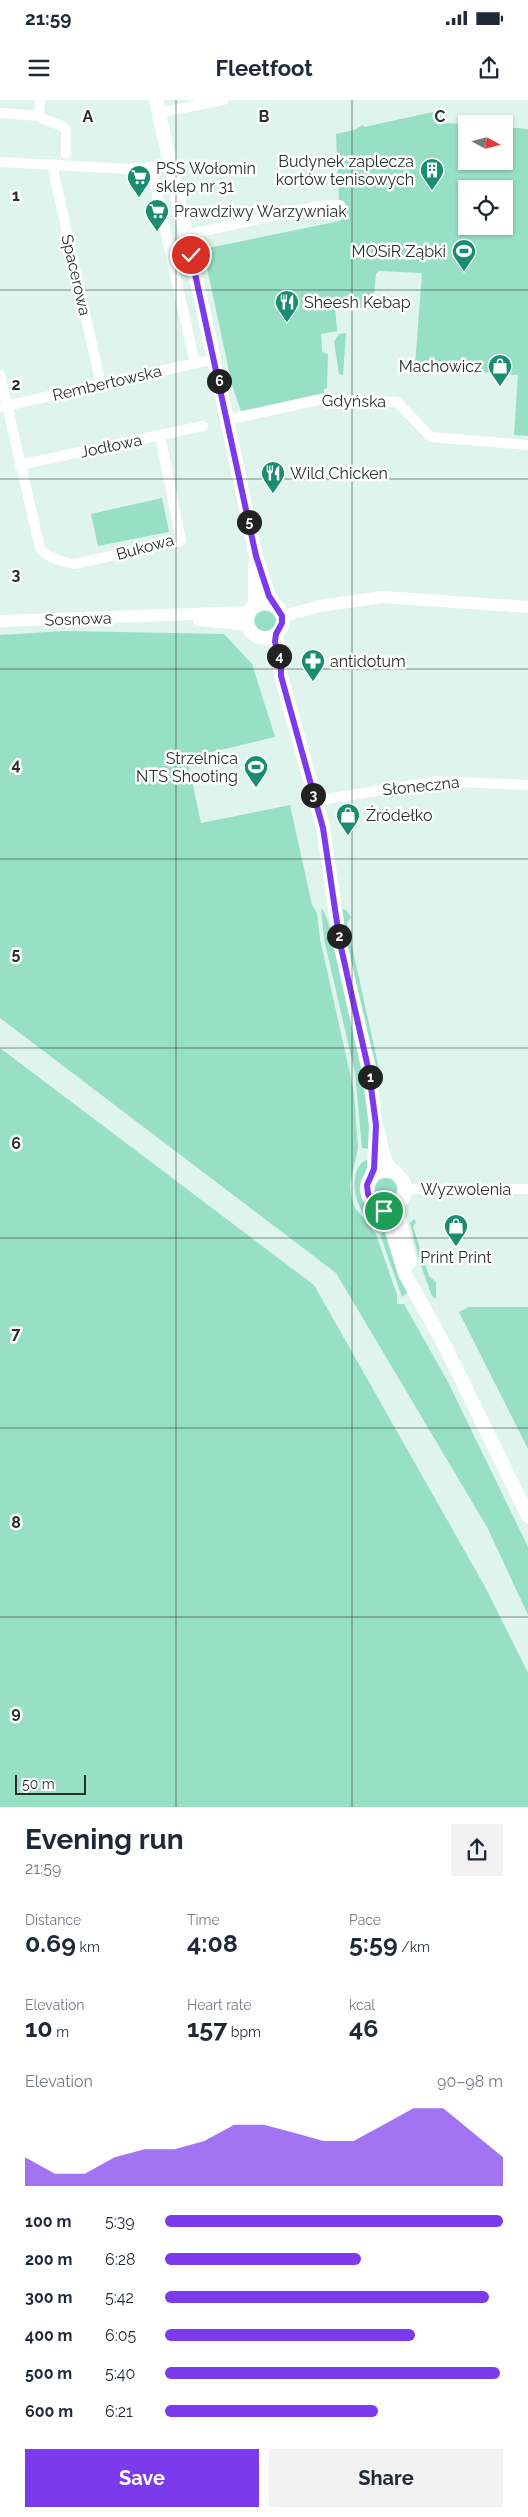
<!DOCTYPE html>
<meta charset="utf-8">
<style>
body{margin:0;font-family:Raleway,sans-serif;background:#f2f2f3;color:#1f2937;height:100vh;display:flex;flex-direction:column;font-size:19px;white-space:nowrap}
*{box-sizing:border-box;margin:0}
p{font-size:16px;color:#747a83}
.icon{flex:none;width:28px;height:28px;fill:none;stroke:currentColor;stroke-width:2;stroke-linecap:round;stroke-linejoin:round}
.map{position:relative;height:1707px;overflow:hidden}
.drawer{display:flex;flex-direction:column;background:#fff;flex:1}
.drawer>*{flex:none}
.needle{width:32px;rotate:97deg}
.tools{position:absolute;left:458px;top:15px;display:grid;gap:10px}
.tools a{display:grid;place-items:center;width:55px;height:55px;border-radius:0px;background:#fff;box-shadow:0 1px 4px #0004;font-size:25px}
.scale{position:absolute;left:15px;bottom:12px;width:71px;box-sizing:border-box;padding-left:5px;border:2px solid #28302d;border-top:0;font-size:14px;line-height:18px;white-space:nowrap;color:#28302d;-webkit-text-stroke:4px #fff;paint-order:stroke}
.pin{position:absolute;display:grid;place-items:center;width:42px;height:42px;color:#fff;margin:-21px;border:2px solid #fff;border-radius:50%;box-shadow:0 1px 5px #0007}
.km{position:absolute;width:25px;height:25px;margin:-12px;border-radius:50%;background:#222;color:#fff;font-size:14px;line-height:25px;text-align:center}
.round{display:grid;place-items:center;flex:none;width:52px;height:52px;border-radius:0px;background:#f2f2f3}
.head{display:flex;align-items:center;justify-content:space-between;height:85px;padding:0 25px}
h1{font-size:28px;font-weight:700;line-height:38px}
.figures{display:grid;grid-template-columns:repeat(3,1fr);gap:8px;height:85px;padding:5px 25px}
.figures div{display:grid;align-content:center}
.figures b{font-size:25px;font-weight:700}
.figures small{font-size:14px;font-weight:400}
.figures p{font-size:14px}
.chart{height:140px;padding:10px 25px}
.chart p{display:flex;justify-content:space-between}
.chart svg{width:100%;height:90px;margin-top:5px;fill:#7c3aed;opacity:.7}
.button{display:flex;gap:10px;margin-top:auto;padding:10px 25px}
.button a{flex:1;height:58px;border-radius:0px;background:#7c3aed;color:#fff;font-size:20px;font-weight:700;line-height:58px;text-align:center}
.button a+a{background:#f2f2f3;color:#1f2937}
ul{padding:0 25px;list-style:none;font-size:16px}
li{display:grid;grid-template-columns:80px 60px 1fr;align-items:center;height:38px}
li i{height:12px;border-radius:6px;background:#7c3aed}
.status{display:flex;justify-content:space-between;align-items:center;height:35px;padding:0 25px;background:#fff;direction:ltr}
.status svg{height:14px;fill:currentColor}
header{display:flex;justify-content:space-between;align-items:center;height:65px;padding:0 25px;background:#fff;font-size:22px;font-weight:700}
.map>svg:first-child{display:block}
.green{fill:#97dfc5;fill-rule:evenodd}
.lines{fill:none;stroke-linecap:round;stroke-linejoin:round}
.minor{stroke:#fff;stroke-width:10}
.tertiary{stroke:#fff;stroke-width:12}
.secondary{stroke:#fff;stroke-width:14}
.route-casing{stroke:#fff;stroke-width:10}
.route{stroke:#7c3aed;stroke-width:6}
.grid{fill:none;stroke:#28302d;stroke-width:1;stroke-opacity:0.55}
.labels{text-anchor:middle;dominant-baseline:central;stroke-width:5;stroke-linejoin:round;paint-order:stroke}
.poi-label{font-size:16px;fill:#28302d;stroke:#fff;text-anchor:start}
.street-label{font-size:16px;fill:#28302d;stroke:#fff}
.grid-label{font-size:16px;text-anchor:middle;font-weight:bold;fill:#28302d;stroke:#fff;stroke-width:5;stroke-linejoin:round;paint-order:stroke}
</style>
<div class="status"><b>21:59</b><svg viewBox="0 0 49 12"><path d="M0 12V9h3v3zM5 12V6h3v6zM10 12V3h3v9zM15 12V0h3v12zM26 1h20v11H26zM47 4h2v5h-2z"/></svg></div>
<header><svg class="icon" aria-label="menu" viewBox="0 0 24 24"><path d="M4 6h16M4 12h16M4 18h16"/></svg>Fleetfoot<svg class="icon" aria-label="share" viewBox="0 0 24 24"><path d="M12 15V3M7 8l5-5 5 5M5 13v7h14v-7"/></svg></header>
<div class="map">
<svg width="528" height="1707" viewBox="0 0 528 1707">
<rect width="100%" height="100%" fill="#dff4ec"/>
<!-- green -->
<g class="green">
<path d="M447 9 446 23 466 24V61H504V27L528 29V336L514 335 518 275 415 266 422 173 379 171 376 174 373 209 348 207 345 200 338 201V205L335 206 337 231 321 234 322 252 328 254 327 288 324 289V293L241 311 232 285 203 149 340 121 336 34 354 30 363 25 364 27ZM466 89H504V126H466Z"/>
<polygon points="346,233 343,275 339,274 334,242 339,234"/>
<polygon points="162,398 169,432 98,446 91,414"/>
<circle cx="265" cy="522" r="11"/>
<polygon points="65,531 224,534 252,564 275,637 187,658 201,723 290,705 312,805 317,813 320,839 354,992 358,1048 350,1084 351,1096 355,1108 376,1134 397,1195 397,1204 404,1204 448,1282 528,1447 528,1515 487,1427 336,1173 0,918 0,535"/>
<path d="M321 808C334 820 362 961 366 988 370 1008 369 1029 371 1049L362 1048 355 973 324 839Z"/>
<polygon points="342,809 346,810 351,817 347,823 379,969 377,970 346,841"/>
<polygon points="0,948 314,1185 484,1485 528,1573 528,1707 0,1707"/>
<path d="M371 1059 365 1077 385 1120C353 1129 343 1061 371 1059Z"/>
<circle cx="386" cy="1089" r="11"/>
<polygon points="414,1119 416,1122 413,1127 429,1176 436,1182 436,1199 432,1196 420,1163 410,1123"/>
<polygon points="389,1130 408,1192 402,1197 380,1134"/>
<polygon points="469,1207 528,1207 528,1349 459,1212"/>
</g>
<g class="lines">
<!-- minor -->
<g class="minor">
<polyline points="0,13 39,16 40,0"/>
<polyline points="158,13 223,0"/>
<path d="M39 16C48 24 59 21 66 30V54"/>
<polyline points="0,62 130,69 170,65"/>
<polyline points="54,64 54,74 101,285"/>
<polyline points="151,68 195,263"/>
<polyline points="186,135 318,106 340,105"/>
<path d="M0 275 40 448C48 458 62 462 74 464L181 441 160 335"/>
<polyline points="1,307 214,259"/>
<polyline points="227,320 323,299 397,302 431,337 528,345"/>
<polyline points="19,365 203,326"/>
<polyline points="314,701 437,681 528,685"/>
<polyline points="405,1089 528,1089"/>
</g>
<!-- tertiary -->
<g class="tertiary">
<polyline points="282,516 320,506 382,497 528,507"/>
<polyline points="199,520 247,525"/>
<polyline points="0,521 249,512"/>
</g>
<!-- secondary -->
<g class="secondary">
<polyline points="156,0 214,259 256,456 269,496 275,506"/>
<circle cx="265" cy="520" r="18"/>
<polyline points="255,506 255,465"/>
<polyline points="276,534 281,576 323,727 340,843 369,972 376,1025 374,1069 371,1077"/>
<path d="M377 1030C381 1041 382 1054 387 1064 392 1073 404 1076 405 1088 406 1109 375 1115 368 1095 364 1084 371 1074 381 1070L395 1072"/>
<polyline points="398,1103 398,1115 410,1162"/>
<polyline points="379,1106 388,1118 405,1174 446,1248 528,1416"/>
</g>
</g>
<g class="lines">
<!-- route casing -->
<g class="route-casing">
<polyline id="route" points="191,155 256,456 269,496 282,516 282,523 276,534 275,542 281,564 281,576 323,728 340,843 369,972 376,1025 374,1069 367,1085 368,1094 372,1101 384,1111"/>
</g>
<!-- route -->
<use href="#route" class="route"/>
</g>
<!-- grid -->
<path class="grid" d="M176 0V1707M352 0V1707M0 190H528M0 379H528M0 569H528M0 759H528M0 948H528M0 1138H528M0 1328H528M0 1517H528"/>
<!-- icons -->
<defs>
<g id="building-pin" transform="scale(1.25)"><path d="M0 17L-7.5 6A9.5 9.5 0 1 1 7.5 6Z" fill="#198d6e" stroke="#fff"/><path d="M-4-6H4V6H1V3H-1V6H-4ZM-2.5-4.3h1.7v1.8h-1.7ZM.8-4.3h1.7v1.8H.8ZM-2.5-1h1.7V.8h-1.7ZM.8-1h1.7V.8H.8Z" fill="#fff"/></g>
<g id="supermarket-pin" transform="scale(1.25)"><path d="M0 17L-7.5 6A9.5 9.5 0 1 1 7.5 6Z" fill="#198d6e" stroke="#fff"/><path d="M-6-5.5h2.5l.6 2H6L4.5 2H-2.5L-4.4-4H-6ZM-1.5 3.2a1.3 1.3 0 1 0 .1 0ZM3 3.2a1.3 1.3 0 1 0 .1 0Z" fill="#fff"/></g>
<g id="stadium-pin" transform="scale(1.25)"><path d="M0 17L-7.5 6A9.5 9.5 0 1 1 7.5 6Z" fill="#198d6e" stroke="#fff"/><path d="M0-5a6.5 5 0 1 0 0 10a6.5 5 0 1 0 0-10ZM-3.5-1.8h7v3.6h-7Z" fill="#fff"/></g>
<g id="restaurant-pin" transform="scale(1.25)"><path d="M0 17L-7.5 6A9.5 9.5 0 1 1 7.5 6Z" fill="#198d6e" stroke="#fff"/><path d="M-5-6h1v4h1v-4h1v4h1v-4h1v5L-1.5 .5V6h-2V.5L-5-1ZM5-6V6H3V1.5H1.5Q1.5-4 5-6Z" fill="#fff"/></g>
<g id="shop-pin" transform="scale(1.25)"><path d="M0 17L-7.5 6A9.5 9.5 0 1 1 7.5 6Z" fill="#198d6e" stroke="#fff"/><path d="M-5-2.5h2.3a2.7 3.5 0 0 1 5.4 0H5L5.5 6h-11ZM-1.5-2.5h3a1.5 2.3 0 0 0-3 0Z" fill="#fff"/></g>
<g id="pharmacy-pin" transform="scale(1.25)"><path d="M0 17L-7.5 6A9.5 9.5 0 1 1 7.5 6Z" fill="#198d6e" stroke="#fff"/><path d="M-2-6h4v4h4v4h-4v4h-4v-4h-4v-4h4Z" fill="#fff"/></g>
</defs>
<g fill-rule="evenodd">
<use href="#building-pin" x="432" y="70"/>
<use href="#supermarket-pin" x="139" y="77"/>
<use href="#supermarket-pin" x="157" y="111"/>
<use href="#stadium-pin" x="464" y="151"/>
<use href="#restaurant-pin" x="287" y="202"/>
<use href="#shop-pin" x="500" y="266"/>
<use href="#restaurant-pin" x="273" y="373"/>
<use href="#pharmacy-pin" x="313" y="561"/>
<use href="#stadium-pin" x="256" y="667"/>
<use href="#shop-pin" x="348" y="715"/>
<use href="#shop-pin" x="456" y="1126"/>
</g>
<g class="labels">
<!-- poi labels -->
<g class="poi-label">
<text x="414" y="61" text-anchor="end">Budynek zaplecza<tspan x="414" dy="18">kortów tenisowych</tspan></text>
<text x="156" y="68">PSS Wołomin<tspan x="156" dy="18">sklep nr 31</tspan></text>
<text x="174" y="111">Prawdziwy Warzywniak</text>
<text x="446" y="151" text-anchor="end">MOSiR Ząbki</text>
<text x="304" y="202">Sheesh Kebap</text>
<text x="482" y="266" text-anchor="end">Machowicz</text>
<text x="290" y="373">Wild Chicken</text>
<text x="330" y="561">antidotum</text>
<text x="238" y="658" text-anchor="end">Strzelnica<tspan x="238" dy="18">NTS Shooting</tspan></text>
<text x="366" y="715">Źródełko</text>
<text x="456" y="1157" text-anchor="middle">Print Print</text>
</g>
<!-- street labels -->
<g class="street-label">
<text transform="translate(76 175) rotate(77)">Spacerowa</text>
<text transform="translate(107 283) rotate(-13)">Rembertowska</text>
<text transform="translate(354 301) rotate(1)">Gdyńska</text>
<text transform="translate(111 346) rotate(-12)">Jodłowa</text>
<text transform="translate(145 447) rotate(-15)">Bukowa</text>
<text transform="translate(78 519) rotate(-2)">Sosnowa</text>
<text transform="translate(421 686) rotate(-6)">Słoneczna</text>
<text x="466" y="1089">Wyzwolenia</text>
</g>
</g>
<g class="grid-label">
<text x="88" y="22">A</text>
<text x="264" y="22">B</text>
<text x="440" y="22">C</text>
<text x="16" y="101">1</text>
<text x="16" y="290">2</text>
<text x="16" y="480">3</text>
<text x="16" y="670">4</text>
<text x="16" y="859">5</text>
<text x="16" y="1049">6</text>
<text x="16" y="1239">7</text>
<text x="16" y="1428">8</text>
<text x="16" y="1618">9</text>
</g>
</svg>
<div class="tools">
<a><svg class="needle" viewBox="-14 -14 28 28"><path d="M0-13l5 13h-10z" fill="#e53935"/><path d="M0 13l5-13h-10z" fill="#747a83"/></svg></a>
<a><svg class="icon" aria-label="locate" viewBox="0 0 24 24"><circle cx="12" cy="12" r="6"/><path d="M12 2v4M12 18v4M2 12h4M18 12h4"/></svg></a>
</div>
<div class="scale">50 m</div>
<div class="pin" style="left:384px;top:1111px;background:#1e9e55"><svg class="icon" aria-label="arrive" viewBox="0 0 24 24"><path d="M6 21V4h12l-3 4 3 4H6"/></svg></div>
<div class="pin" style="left:191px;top:155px;background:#d93025"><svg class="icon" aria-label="check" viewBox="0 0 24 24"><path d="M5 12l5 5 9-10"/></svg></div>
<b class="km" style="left:370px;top:977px">1</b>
<b class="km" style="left:339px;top:836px">2</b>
<b class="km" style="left:313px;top:695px">3</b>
<b class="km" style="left:279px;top:556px">4</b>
<b class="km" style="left:249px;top:422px">5</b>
<b class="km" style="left:219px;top:281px">6</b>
</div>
<section class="drawer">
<div class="head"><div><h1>Evening run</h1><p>21:59</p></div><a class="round"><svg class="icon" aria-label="share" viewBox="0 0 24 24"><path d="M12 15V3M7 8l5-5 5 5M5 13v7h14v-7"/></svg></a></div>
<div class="figures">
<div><p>Distance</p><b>0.69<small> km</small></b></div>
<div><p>Time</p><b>4:08</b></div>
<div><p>Pace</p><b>5:59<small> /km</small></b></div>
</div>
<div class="figures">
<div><p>Elevation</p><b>10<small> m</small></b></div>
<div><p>Heart rate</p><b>157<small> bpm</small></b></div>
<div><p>kcal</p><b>46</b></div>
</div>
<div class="chart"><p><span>Elevation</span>90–98 m</p>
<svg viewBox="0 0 160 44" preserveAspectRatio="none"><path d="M0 44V30L10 38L20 38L30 30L40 26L50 26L60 22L70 14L80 14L90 18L100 22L110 22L120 14L130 6L140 6L150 18L160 30V44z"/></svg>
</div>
<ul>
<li><b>100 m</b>5:39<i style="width:100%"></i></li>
<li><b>200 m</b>6:28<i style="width:58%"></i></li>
<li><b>300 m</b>5:42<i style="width:96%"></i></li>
<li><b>400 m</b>6:05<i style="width:74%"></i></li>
<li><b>500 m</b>5:40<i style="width:99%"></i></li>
<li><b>600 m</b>6:21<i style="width:63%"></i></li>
</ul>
<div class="button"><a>Save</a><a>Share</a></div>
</section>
